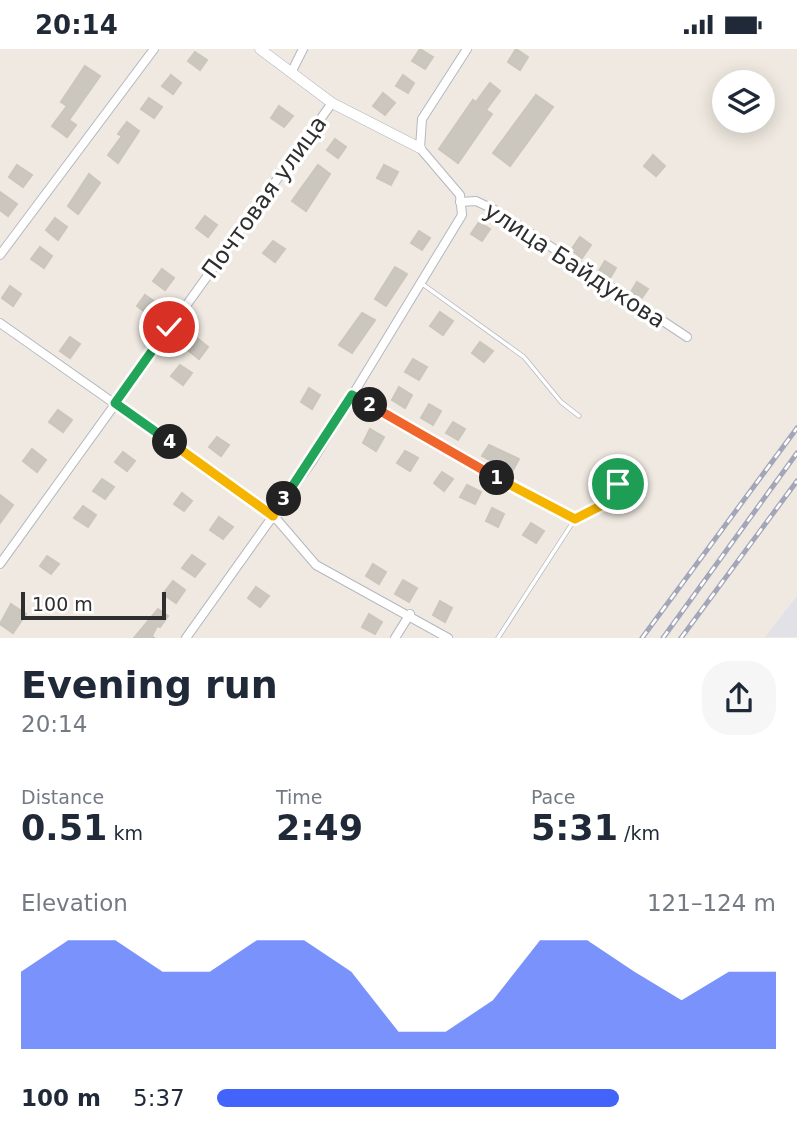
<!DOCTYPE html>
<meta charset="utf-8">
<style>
body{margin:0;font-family:"DejaVu Sans",sans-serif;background:#f6f6f7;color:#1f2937;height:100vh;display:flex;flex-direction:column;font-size:26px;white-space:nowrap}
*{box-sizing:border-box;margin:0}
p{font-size:23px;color:#747a83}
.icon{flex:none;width:38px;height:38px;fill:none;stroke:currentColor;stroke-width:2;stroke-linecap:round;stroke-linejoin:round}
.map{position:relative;height:589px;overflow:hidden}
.details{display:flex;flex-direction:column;background:#fff;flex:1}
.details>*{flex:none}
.tools{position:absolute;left:712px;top:21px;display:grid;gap:14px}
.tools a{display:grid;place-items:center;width:63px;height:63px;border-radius:50%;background:#fff;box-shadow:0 4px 18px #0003;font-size:35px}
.scale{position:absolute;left:21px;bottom:18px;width:145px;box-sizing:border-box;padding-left:7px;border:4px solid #2e2e2e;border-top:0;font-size:19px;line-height:24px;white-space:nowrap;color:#2e2e2e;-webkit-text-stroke:5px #fff;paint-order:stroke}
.pin{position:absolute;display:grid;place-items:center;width:60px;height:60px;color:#fff;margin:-30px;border:4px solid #fff;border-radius:50%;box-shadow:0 2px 7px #0007}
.km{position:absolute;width:35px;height:35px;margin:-18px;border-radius:50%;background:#222;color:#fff;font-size:19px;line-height:35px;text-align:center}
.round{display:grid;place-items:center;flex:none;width:74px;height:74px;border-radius:28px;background:#f6f6f7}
.headline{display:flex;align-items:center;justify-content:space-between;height:119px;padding:0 21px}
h1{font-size:38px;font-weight:700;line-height:52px}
.figures{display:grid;grid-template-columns:repeat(3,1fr);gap:10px;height:119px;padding:7px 21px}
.figures div{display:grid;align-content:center}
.figures b{font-size:35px;font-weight:700}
.figures small{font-size:19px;font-weight:400}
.figures p{font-size:19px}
.chart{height:196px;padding:14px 21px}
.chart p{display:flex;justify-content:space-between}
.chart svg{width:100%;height:126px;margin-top:7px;fill:#4264fb;opacity:.7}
ul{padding:0 21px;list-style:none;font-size:23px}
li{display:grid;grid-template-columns:112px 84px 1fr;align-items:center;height:52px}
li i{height:18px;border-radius:9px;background:#4264fb}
.status{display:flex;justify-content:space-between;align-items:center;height:49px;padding:0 35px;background:#fff;direction:ltr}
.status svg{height:19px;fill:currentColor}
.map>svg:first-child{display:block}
.industrial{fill:#e3e1e8}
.building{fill:#cbc7bf;stroke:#cbc5ba;stroke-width:2}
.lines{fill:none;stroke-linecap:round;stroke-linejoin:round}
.service-casing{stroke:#b4b7c1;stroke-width:5}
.minor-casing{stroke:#b4b7c1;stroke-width:10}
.tertiary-casing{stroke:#b4b7c1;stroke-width:11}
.service{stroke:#fff;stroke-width:3.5}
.minor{stroke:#fff;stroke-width:8}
.tertiary{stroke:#fff;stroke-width:10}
.rail-casing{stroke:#a3a6b8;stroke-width:5}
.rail{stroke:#fff;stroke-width:2.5;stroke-dasharray:8;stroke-linecap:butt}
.split-1-casing{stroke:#fff;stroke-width:14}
.split-2-casing{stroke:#fff;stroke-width:14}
.split-3-casing{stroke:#fff;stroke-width:14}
.split-4-casing{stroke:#fff;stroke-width:14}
.split-5-casing{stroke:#fff;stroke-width:14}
.split-1{stroke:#f5b400;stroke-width:9}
.split-2{stroke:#f0652b;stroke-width:9}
.split-3{stroke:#22a559;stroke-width:9}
.split-4{stroke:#f5b400;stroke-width:9}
.split-5{stroke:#22a559;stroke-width:9}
.labels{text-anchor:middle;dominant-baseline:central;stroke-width:7;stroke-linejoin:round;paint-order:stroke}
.street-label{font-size:23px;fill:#2e2e2e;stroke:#fff}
</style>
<div class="status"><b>20:14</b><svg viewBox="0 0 49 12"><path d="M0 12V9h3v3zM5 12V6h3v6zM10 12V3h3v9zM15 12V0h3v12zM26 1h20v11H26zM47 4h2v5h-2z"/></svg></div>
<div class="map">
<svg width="797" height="589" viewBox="0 0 797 589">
<rect width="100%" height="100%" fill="#efe9e1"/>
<!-- industrial -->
<polygon class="industrial" points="797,547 797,588 765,588"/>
<!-- building -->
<g class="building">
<polygon points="420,0 433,8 425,20 412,12"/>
<polygon points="516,0 528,8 520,21 508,13"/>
<polygon points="195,3 207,11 200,21 188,12"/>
<polygon points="85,17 100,27 69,71 76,76 67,88 52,77 67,57 61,53"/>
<polygon points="171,26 181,34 173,45 162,37"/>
<polygon points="403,26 414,34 408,44 396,37"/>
<polygon points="490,34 500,42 486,61 492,65 458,114 439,100 473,51 476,53"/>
<polygon points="383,44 395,54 385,66 373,57"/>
<polygon points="536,46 553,58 510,117 493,104"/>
<polygon points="149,49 162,58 154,69 141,60"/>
<polygon points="279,57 293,67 284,78 271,69"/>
<polygon points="127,73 139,82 118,114 108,106 122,87 118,85"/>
<polygon points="335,90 346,98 338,109 327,101"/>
<polygon points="653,106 665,117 656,127 644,117"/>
<polygon points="17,116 32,126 23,138 9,128"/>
<polygon points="318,116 330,125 306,162 292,152"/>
<polygon points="384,116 398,123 391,136 377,129"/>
<polygon points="89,125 100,134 78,165 68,157"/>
<polygon points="0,143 17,155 8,167 0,161"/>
<polygon points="205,167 217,176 208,188 196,179"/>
<polygon points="55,169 67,178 58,191 46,181"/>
<polygon points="479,173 490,180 482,192 471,185"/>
<polygon points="419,182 430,189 422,201 411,194"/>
<polygon points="580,188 591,196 582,209 571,201"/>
<polygon points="273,192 285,200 275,213 263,204"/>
<polygon points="40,198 52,207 44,219 31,210"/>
<polygon points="605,212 616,219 610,229 599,222"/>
<polygon points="395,218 407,225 386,257 375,250"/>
<polygon points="162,220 174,229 165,241 153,232"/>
<polygon points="637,233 648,240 641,250 631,243"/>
<polygon points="10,237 21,245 13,257 2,249"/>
<polygon points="145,246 158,255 149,266 137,257"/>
<polygon points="440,263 453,272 443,286 430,277"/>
<polygon points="362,264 375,271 352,304 339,296"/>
<polygon points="70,288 80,295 70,309 60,302"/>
<polygon points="197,289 208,298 199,310 188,301"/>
<polygon points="480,293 493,302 484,313 472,304"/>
<polygon points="413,310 427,318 419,331 405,323"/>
<polygon points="180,316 192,324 183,336 171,327"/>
<polygon points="399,338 412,346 405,359 392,351"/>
<polygon points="309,339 320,346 312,360 301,353"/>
<polygon points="429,355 441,362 433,376 421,369"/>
<polygon points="58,361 72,371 63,383 49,373"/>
<polygon points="453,373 465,380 458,391 446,384"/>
<polygon points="370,380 384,388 376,402 363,394"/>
<polygon points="217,388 229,396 221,407 209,398"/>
<polygon points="489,396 519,410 512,423 482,407"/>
<polygon points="32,400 46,411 37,423 23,412"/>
<polygon points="405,402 418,409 410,422 397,414"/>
<polygon points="123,403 135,412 127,422 115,413"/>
<polygon points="442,423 453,430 444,442 434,434"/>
<polygon points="102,430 114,438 105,450 93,442"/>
<polygon points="467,436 481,443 475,455 460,448"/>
<polygon points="182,444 192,452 184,462 174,455"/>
<polygon points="0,446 13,456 0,474"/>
<polygon points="83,457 96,466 88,478 74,469"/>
<polygon points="492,459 504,465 498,478 486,472"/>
<polygon points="219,468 233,478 223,490 210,481"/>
<polygon points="531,474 544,482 536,494 523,486"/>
<polygon points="192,506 205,515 195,528 182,519"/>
<polygon points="47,507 59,515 51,525 40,517"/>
<polygon points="373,515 386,523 379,535 366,527"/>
<polygon points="403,531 417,539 409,553 395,545"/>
<polygon points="173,532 185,541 176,554 163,545"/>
<polygon points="256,538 269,547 260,558 248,549"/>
<polygon points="440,552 452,559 445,573 433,566"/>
<polygon points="11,555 26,565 13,584 0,575"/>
<polygon points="158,560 168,567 160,578 157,577 152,587 154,589 134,589"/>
<polygon points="369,565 382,573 375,585 362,578"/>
</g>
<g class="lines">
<!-- service casing -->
<g class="service-casing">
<g id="service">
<polyline points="421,234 524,308 561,353 579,367"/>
<polyline points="498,589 575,470 610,452 618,435"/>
</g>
</g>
<!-- minor casing -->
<g class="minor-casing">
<g id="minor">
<polyline points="292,22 303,0"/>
<polyline points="460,153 476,152 497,162 687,288"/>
<polyline points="0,206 154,0"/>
<polyline points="0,274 273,466 316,516 448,589"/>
<polyline points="352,346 470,414 575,470"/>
<polyline points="0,515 332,54"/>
<polyline points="186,589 313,411 462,166 460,146 420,99 422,70 467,0"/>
<polyline points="395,589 410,565"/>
</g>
</g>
<!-- tertiary casing -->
<g class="tertiary-casing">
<polyline id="tertiary" points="260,0 332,54 420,99"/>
</g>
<!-- service -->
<use href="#service" class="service"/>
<!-- minor -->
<use href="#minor" class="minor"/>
<!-- tertiary -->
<use href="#tertiary" class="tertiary"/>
<!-- rail casing -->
<g class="rail-casing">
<g id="rail">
<polyline points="642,589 797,379"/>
<polyline points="663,589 797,404"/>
<polyline points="681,589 797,432"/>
</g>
</g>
<!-- rail -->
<use href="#rail" class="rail"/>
</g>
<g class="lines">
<!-- split-1 casing -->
<g class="split-1-casing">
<polyline id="split-1" points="497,429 575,470 610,452 618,435"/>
</g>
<!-- split-2 casing -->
<g class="split-2-casing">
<polyline id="split-2" points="370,356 497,429"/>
</g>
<!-- split-3 casing -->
<g class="split-3-casing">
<polyline id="split-3" points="284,450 352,346 370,356"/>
</g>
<!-- split-4 casing -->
<g class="split-4-casing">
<polyline id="split-4" points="170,393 273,467 284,450"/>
</g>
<!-- split-5 casing -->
<g class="split-5-casing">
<polyline id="split-5" points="169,278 115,354 170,393"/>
</g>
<!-- split-1 -->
<use href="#split-1" class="split-1"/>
<!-- split-2 -->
<use href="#split-2" class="split-2"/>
<!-- split-3 -->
<use href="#split-3" class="split-3"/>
<!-- split-4 -->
<use href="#split-4" class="split-4"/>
<!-- split-5 -->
<use href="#split-5" class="split-5"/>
</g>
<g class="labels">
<!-- street labels -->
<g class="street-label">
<text transform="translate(264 148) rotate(-54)">Почтовая улица</text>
<text transform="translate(575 216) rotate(33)">улица Байдукова</text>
</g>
</g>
</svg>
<div class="tools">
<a><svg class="icon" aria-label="layers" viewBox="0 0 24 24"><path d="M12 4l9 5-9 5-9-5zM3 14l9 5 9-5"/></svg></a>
</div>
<div class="scale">100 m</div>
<div class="pin" style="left:618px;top:435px;background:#1e9e55"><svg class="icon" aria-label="arrive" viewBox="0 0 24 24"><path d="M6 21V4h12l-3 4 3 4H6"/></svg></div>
<div class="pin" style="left:169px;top:278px;background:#d93025"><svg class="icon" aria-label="check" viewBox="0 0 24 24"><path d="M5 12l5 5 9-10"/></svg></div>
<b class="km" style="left:497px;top:429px">1</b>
<b class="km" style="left:370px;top:356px">2</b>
<b class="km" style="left:284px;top:450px">3</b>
<b class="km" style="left:170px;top:393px">4</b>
</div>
<section class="details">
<div class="headline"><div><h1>Evening run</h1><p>20:14</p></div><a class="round"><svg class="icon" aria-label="share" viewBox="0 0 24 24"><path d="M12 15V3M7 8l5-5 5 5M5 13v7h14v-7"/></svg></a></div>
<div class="figures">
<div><p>Distance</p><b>0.51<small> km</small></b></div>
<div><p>Time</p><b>2:49</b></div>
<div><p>Pace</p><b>5:31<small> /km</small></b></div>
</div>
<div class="chart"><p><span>Elevation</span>121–124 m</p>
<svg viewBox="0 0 160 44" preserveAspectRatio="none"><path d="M0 44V17L10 6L20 6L30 17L40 17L50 6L60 6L70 17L80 38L90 38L100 27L110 6L120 6L130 17L140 27L150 17L160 17V44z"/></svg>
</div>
<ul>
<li><b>100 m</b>5:37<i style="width:72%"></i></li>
</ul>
</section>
